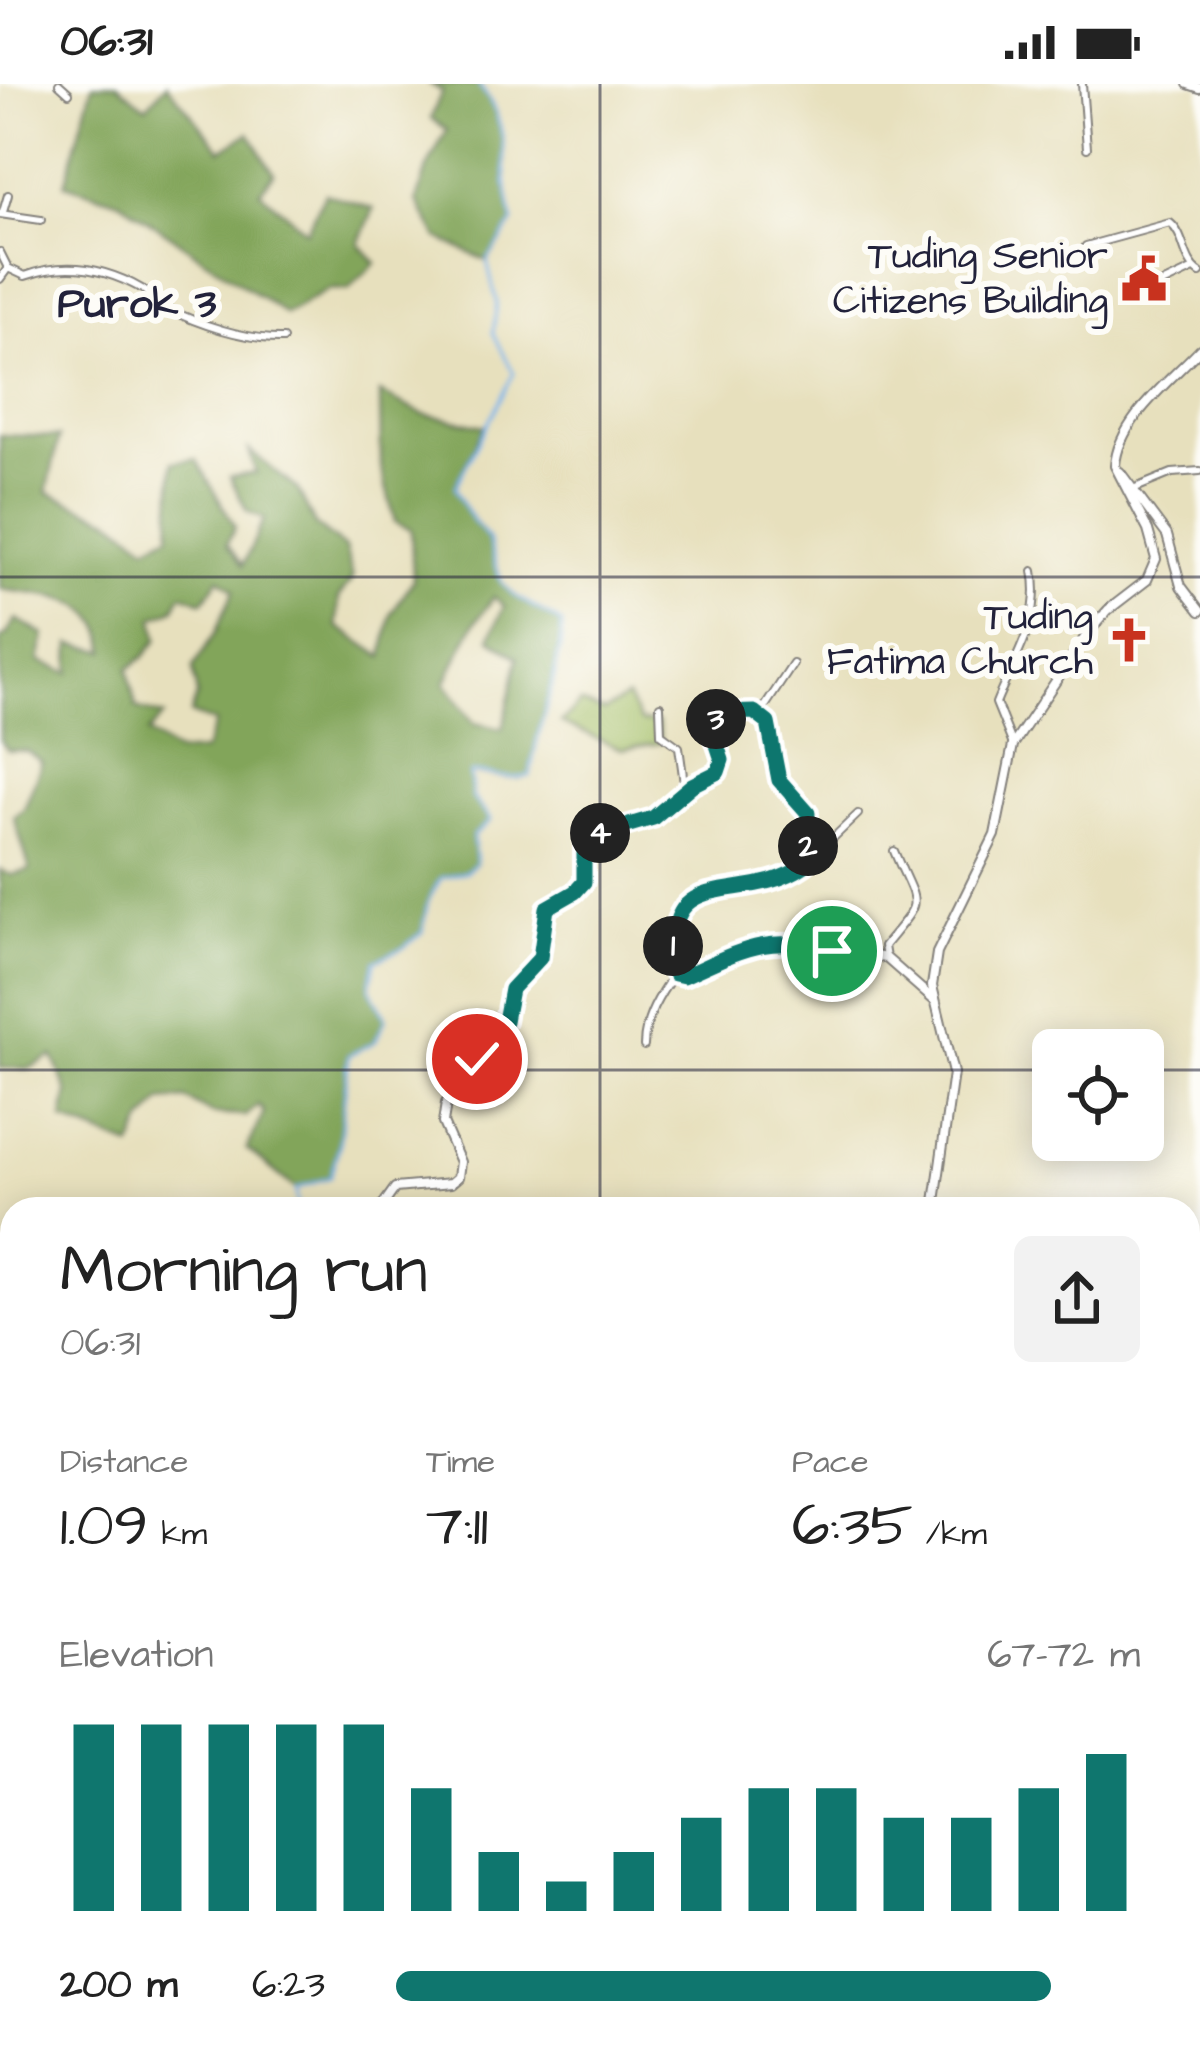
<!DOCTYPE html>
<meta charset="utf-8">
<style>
body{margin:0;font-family:"Architects Daughter",sans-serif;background:#f2f2f2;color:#222;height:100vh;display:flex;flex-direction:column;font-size:45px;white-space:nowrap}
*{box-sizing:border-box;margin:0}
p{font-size:39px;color:#767676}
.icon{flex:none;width:66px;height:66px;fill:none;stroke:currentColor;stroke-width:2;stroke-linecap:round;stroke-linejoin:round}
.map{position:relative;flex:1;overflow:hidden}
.details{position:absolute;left:0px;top:1113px;width:1200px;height:861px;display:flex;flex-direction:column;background:#fff;border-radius:36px 36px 0 0;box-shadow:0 6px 30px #0003}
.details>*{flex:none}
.fabs{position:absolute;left:1032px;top:945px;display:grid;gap:24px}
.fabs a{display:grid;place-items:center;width:132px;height:132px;border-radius:18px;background:#fff;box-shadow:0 6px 30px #0003;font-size:60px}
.pin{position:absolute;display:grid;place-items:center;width:102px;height:102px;color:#fff;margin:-51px;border:6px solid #fff;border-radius:50%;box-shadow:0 3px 12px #0007}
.km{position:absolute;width:60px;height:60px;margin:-30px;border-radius:50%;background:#222;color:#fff;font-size:33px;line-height:60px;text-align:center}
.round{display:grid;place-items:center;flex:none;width:126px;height:126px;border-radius:18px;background:#f2f2f2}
.headline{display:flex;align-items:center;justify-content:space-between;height:204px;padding:0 60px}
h1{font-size:66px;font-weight:600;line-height:90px}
.figures{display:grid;grid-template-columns:repeat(3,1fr);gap:18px;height:204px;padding:12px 60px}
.figures div{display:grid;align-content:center}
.figures b{font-size:60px;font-weight:600}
.figures small{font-size:33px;font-weight:400}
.figures p{font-size:33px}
.chart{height:336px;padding:24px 60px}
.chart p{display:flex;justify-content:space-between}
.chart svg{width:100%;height:216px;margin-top:12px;stroke:#0f766e;stroke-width:6}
ul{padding:0 60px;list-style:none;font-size:39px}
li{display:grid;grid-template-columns:192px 144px 1fr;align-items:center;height:90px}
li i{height:30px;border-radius:15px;background:#0f766e}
.status{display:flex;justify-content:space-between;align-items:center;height:84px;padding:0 60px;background:#fff;direction:ltr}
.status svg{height:33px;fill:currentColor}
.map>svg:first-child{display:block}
.green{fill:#a3be65;stroke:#627050;stroke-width:3}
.forest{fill:#82a55a;stroke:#52644a;stroke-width:3;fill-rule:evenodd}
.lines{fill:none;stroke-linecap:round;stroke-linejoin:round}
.stream{stroke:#7cb5ec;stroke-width:3}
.minor-casing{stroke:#84817c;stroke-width:10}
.tertiary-casing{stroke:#84817c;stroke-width:12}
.secondary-casing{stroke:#84817c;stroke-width:12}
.minor{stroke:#fff;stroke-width:6}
.tertiary{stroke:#fff;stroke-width:8}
.secondary{stroke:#fff;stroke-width:8}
.route-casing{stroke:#fff;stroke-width:24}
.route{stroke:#0f766e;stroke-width:15}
.grid{fill:none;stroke:#22223b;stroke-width:3;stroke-opacity:0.55}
.labels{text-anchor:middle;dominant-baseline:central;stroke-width:12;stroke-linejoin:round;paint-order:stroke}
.poi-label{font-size:39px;fill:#22223b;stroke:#fdfcf7;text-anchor:end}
.neighbourhood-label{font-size:42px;font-weight:bold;fill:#22223b;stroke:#fdfcf7}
</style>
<div class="status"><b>06:31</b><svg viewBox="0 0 49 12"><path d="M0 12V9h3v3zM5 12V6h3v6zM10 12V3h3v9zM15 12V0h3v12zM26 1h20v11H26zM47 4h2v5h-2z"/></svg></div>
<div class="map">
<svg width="1200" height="1972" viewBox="0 0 1200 1972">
<rect width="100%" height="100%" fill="#fdfcf7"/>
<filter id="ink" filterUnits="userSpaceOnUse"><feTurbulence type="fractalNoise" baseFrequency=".00833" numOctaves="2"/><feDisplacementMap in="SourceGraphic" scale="24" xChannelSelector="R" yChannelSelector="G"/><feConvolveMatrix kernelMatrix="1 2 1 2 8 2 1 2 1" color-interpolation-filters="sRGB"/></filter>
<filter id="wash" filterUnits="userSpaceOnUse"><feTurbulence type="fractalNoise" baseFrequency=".004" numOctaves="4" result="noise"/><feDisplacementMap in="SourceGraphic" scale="48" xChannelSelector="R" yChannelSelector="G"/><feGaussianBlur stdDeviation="2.7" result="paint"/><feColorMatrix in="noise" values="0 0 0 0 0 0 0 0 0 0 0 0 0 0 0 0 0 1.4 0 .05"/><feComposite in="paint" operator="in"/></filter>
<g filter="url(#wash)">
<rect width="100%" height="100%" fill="#e7e0bd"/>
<!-- green -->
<polygon class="green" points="627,613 640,638 658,639 661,659 621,665 561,639 580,619 604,627"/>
<!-- forest -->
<g class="forest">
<polygon points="93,0 117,0 146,23 167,0 221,66 249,49 274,89 260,107 306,147 325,109 374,125 359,160 376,179 348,206 330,205 285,230 120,117 65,100"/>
<path d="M429 0H478C517 46 497 87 514 138L487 177 438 154 417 117 427 84 447 46 431 34 442 7Z"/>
<path d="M380 309 423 330 485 342 455 403 467 428 488 455 502 499 514 511 562 540C560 592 537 640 530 692 509 699 493 689 470 690L473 714 491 736 473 752 476 779 465 788 441 794 428 817 422 849 403 864 375 877 370 904 386 934 375 958 349 971 339 1062 330 1093 296 1105 247 1065 264 1028 258 1021 246 1032 212 1030 186 1015 162 1017 143 1038 132 1063 63 1036 68 1008 53 972 30 984H0V786L11 791 30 786 14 733 24 725 42 678 27 667 8 666 0 656V554L6 552 16 535 45 551 39 577 70 589 71 560 106 567C104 509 46 513 0 505V351L59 353 47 408 115 437 147 462 170 450 173 378 196 375 235 443 227 460 243 481 264 435 247 427 230 393 256 389 249 366 298 406 315 441 345 464 353 494 339 513 337 542 383 573 391 531 413 496 411 446 395 438 381 383ZM219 494 234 506 216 547 193 584 197 612 191 630 215 639 204 667 177 669 148 649 164 632 136 624 128 585 144 573 158 555 154 534 174 525 182 510 203 518ZM494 513 504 522 490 554 518 574 503 645 474 639 445 599 474 540Z"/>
<polygon points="0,1203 12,1217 12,1292 2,1305 12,1319 12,1431 0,1475 5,1502 12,1514 12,1645 0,1663"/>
</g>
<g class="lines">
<!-- stream -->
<g class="stream">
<path d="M298 1125 296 1105 330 1093 339 1062 349 971 375 958 386 934 370 904 375 877 403 864 422 849 428 817 441 794 465 788 476 779 473 752 491 736 473 714 470 689C492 689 509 698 530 692 537 640 560 592 562 540L514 511 502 499 488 455 467 428 455 403 514 289 493 249 497 219 487 177 514 138C497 87 517 46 478 0"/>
<polyline points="0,1203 12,1217"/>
<polyline points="12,1292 2,1305 12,1319"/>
<path d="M12 1431C9 1463 0 1484 12 1514"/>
<polyline points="0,1846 12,1846"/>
</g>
</g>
</g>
<g filter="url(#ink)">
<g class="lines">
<!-- minor casing -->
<g class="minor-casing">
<g id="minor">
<polyline points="59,0 69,9"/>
<polyline points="1082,0 1087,64"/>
<polyline points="3,128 8,111"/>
<polyline points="0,130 41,136"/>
<path d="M1086 162 1170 139C1186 152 1182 177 1200 189"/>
<polyline points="0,168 8,184"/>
<path d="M8 184 25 192C65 177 105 184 142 205 151 210 155 219 164 223 198 240 244 256 283 255"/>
<polyline points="0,195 8,184"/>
<polyline points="1162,200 1194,185"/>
<polyline points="1133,405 1172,389 1200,387"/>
<polyline points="660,622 661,650 679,663 685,706"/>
<polyline points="760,630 793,580"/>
<path d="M1013 661 996 619C1013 576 1043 535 1033 487"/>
<polyline points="805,781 858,730"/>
<path d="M886 874 884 862C925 812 919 827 894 767"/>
<path d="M644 962C644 935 660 910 675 889"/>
</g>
</g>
<!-- tertiary casing -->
<g class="tertiary-casing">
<g id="tertiary">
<polyline points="1120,388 1167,451 1181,502 1200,527"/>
<path d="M380 1125 395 1104 451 1099 458 1093 460 1078 443 1039 446 1019 469 993 485 962 500 944 511 906 540 874 547 824C556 814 573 813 581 803 591 790 580 769 589 754L626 739 653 734 692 701 718 688 722 677 711 643C719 628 739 628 755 628L768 639 779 696 808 729 805 781C743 825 657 775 675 889L684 892 763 859 807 860 886 874 935 917"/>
<polyline points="4,1972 12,1897"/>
</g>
</g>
<!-- secondary casing -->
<g class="secondary-casing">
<g id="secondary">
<polyline points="1188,0 1200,4"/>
<path d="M934 1125 953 989 932 902 937 869 995 751 1013 661 1088 549 1108 526 1147 496 1156 475 1148 446 1115 382C1118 336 1170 297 1200 265"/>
<polyline points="1188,1530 1200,1533"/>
<polyline points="1188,1678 1200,1667"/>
<polyline points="1188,1687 1200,1701"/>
</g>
</g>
<!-- minor -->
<use href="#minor" class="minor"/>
<!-- tertiary -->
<use href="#tertiary" class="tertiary"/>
<!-- secondary -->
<use href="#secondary" class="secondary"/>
</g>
</g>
<g class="lines" filter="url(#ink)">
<!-- route casing -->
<g class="route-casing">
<path id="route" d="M477 975 505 937 511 905 540 874 547 824 575 808 584 798V760L595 751 653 734 692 701 718 688 722 676 711 643C719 628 739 628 754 628L768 639 779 696 808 729 805 781C741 826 659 773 675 890L684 892C742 866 767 849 832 867"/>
</g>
<!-- route -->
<use href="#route" class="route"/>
</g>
<!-- grid -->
<path class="grid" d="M600 0V1125M0 493H1200M0 986H1053M1143 986H1200M0 1479H12M1188 1479H1200M600 1962V1972"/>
<!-- icons -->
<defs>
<g id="civic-bare" transform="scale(3.6)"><path d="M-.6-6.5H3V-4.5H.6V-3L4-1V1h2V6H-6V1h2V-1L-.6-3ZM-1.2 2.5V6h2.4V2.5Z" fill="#c8321e" stroke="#fdfcf7" stroke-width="2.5" paint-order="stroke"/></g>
<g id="church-bare" transform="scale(3.6)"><path d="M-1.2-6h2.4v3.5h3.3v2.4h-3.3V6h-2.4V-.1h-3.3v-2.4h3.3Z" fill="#c8321e" stroke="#fdfcf7" stroke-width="2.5" paint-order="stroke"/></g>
</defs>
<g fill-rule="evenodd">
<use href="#civic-bare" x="1144" y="195"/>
<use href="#church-bare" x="1129" y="556"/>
</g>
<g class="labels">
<!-- poi labels -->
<g class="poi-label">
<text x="1108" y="173">Tuding Senior<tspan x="1108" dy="45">Citizens Building</tspan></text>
<text x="1093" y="534">Tuding<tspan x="1093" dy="45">Fatima Church</tspan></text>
</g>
<!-- neighbourhood labels -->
<g class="neighbourhood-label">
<text x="137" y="221">Purok 3</text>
</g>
</g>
</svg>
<div class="fabs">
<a><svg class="icon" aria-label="locate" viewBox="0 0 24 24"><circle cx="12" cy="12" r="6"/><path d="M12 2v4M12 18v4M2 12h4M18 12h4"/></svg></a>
</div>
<div class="pin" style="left:832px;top:867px;background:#1e9e55"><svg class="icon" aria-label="arrive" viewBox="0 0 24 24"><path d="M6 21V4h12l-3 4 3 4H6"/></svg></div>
<div class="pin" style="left:477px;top:975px;background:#d93025"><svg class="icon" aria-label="check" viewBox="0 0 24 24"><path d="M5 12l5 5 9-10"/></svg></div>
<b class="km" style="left:673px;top:862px">1</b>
<b class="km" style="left:808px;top:762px">2</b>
<b class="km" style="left:716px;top:635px">3</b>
<b class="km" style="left:600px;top:749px">4</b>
<section class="details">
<div class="headline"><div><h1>Morning run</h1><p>06:31</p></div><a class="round"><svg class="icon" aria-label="share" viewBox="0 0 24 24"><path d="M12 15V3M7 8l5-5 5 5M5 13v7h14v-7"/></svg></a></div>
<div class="figures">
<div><p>Distance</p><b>1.09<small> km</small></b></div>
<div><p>Time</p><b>7:11</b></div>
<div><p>Pace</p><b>6:35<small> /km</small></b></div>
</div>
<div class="chart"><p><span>Elevation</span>67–72 m</p>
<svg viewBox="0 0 160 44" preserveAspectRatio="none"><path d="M5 44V6M15 44V6M25 44V6M35 44V6M45 44V6M55 44V19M65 44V32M75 44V38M85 44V32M95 44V25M105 44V19M115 44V19M125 44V25M135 44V25M145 44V19M155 44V12"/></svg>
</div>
<ul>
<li><b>200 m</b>6:23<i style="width:88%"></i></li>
</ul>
</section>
</div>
